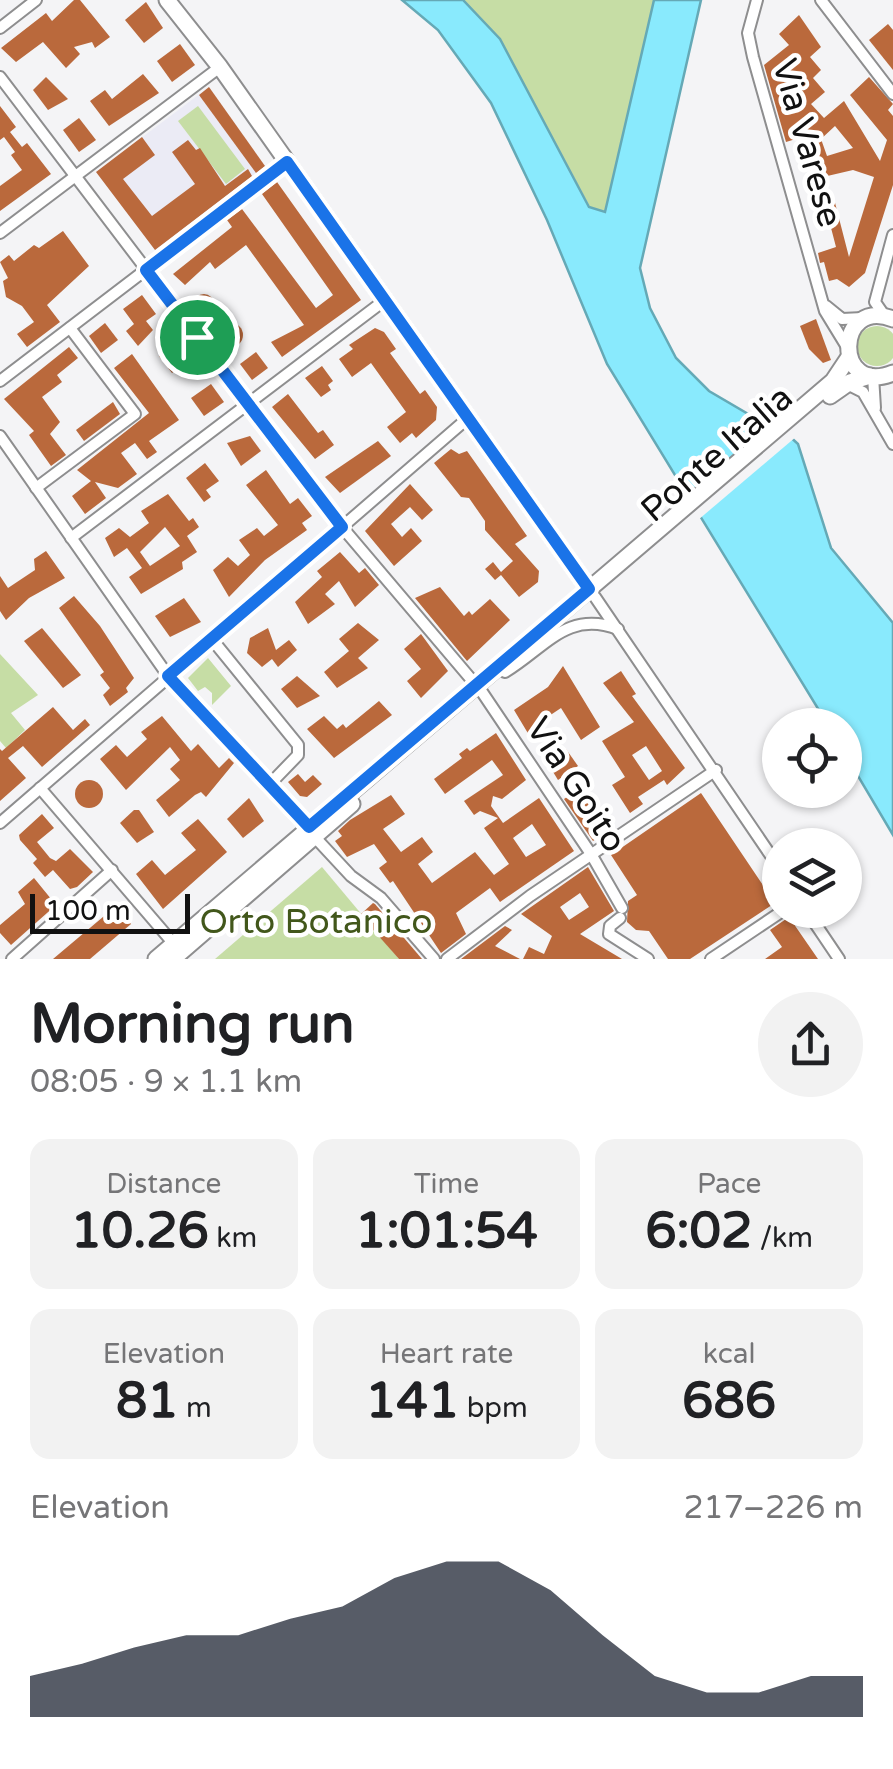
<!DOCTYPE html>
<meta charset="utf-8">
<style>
body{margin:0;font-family:"Varela Round",sans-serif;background:#f2f2f2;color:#202124;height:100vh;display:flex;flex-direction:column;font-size:38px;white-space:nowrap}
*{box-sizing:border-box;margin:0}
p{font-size:32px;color:#757577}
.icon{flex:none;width:55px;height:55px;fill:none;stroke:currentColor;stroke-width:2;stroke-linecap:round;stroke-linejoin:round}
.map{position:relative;height:959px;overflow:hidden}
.details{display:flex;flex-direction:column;background:#fff;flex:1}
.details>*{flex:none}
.tools{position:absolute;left:762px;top:708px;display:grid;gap:20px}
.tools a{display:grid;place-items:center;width:100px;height:100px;border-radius:50%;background:#fff;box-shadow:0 2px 8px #0004;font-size:50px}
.scale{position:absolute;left:30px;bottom:25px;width:160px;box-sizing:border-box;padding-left:10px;border:5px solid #111;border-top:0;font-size:28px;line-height:35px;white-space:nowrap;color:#111;-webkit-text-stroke:8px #fff;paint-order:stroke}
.pin{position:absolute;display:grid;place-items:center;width:85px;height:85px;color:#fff;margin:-42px;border:5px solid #fff;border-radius:50%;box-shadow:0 2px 10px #0007}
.round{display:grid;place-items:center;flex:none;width:105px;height:105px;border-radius:52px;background:#f2f2f2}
.summary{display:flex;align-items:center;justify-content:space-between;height:170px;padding:0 30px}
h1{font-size:55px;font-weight:800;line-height:75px}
.stats{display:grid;grid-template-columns:repeat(3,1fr);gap:15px;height:170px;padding:10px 30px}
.stats div{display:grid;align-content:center;border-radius:20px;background:#f2f2f2;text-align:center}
.stats b{font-size:50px;font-weight:800}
.stats small{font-size:28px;font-weight:400}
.stats p{font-size:28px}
.chart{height:280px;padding:20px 30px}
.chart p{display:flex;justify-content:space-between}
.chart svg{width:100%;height:180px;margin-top:10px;fill:#111827;opacity:.7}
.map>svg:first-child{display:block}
.built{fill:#ebebf5}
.green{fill:#c6dda5}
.water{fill:#89eafd;stroke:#65a9b6;stroke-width:2.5}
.pier{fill:#f4f4f6}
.building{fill:#ba693c;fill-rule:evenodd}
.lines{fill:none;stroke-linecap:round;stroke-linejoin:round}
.minor-casing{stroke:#8e8e8f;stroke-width:14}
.secondary-casing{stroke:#8e8e8f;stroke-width:19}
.minor{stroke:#fff;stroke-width:10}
.secondary{stroke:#fff;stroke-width:15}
.route-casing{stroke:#fff;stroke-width:20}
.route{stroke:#1a73e8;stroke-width:12}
.labels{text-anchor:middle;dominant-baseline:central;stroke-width:9;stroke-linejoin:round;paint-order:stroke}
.street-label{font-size:35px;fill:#111;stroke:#fff}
.park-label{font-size:35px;fill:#42571b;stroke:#fff}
</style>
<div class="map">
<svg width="893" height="959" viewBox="0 0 893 959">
<rect width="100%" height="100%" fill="#f4f4f6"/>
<!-- built -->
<polygon class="built" points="209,87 265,166 155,250 96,172"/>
<!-- green -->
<g class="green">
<polygon points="463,0 654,0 606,212 590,207 500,39"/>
<polygon points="198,106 245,169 226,184 178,121"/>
<circle cx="877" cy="346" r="20"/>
<polygon points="0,654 38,695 11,713 25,730 6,748 0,741"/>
<polygon points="208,658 231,686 212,705 212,693 205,687 198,691 188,678"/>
<polygon points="322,867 399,959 215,959"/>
</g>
<!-- water -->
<polygon class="water" points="402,0 463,0 500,39 589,207 605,212 654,0 701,0 640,268 650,308 676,358 709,391 750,415 770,418 798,444 831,548 893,623 893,835 845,754 845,725 828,725 607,364 547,220 491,103 438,30"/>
<!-- pier -->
<polygon class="pier" points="777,417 797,436 698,520 684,497"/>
<!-- building -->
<g class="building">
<polygon points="74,0 80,0 110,37 95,48 92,42 74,47 80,54 66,68 43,42 16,62 1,48 46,13 52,21"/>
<polygon points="146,2 163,28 144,43 125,20"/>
<path d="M799 15 821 47 810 57 821 70 813 78 825 92 811 104 824 118 844 101 880 161 887 140 850 95 869 77 893 104 888 110 893 116V185L865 273 849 287 837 279 829 281 824 262 820 263 818 253 836 247 830 224 821 223 812 189 823 186 826 197 833 195 849 257 874 177 853 170 823 177 821 169 810 172 799 138 786 142 764 65 789 45 779 34ZM835 126 853 148 827 156 821 139Z"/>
<polygon points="888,24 893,30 893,70 869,40"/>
<polygon points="180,44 195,65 172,82 157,61"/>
<polygon points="143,74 159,93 109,126 90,101 105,90 112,99"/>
<polygon points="46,77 68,99 48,110 33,90"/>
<polygon points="209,87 265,166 256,173 199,95"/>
<polygon points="0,106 16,127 10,132 22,147 27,143 51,174 0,211 0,186 22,170 11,155 15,152 4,137 0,140"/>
<polygon points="79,118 96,140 79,152 63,130"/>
<polygon points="142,137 155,155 123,179 152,216 195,184 172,152 188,140 196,150 200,148 225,186 248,169 252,176 155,250 96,172"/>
<polygon points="277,182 361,300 282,357 271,342 304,325 246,245 215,269 210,262 185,285 173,274 232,227 227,220 242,209 316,308 333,295 262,194"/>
<polygon points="63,231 89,266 47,305 60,322 27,347 17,334 34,322 22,306 6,297 3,281 8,278 0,262 9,255 14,261 34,245 39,248"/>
<circle cx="204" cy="304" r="10"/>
<polygon points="142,295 156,314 146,321 153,330 138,346 126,331 134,324 123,309"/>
<polygon points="816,319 831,360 823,363 809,349 800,326"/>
<polygon points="105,323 118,340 101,353 89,336"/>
<circle cx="231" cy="335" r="12"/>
<polygon points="375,328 384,332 396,349 390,353 420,394 425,390 437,407 436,420 416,438 412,433 400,443 387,427 406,412 371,363 352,377 339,359 353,349 349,345"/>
<polygon points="179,341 192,359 172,373 159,356"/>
<polygon points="69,347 78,358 57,375 62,382 42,397 60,422 50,434 66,455 51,466 29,435 34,431 4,399"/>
<polygon points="256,352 268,368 252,380 240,364"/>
<polygon points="132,354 179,420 149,441 157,452 147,459 135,443 121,453 137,474 118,488 95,482 106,498 85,514 72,496 91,481 77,470 149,413 114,368"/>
<polygon points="322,366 333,381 328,385 331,390 321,397 305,378"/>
<polygon points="211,384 224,402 204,416 191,398"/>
<polygon points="288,394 318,433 323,430 334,445 315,459 272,407"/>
<polygon points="113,402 120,414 84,441 76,430"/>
<polygon points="250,436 261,451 241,466 227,443"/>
<polygon points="378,441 391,456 340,493 325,477"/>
<polygon points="451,449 459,454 467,451 527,536 515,544 539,571 538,582 519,597 501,575 495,580 485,569 493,562 501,572 513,561 485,530 485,521 469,498 461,497 434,463"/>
<polygon points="205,463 219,481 206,490 211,497 204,502 186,478"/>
<polygon points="266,470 290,504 298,498 312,516 302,523 307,530 265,560 229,597 213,570 228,557 238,566 250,555 239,540 257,528 264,536 278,525 246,485"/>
<polygon points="410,484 433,510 422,520 410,507 391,524 402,537 411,528 422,541 394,566 365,531"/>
<path d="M168 494 189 521 193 518 199 527 187 536 197 552 182 562 183 569 141 594 129 577 142 568 127 548 114 557 105 538 119 528 130 537 149 523 141 511ZM165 527 180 546 150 566 140 552Z"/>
<polygon points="46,551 65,578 29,598 6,620 0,611 0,576 8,588 35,570 34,559"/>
<polygon points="340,552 359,573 365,568 379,585 355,607 339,581 325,594 335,604 308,624 295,602 322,577 317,571"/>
<polygon points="440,587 464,616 469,611 472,615 490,599 510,620 467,661 415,598"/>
<polygon points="74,596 100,626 134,678 126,688 128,692 110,706 103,695 110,688 100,675 104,672 59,608"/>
<polygon points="184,598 201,622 170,637 155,616"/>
<polygon points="358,623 379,640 358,658 368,668 337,688 324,672 349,651 339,639"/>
<polygon points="42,628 81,675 63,688 24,641"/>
<polygon points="268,628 276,650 289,640 297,650 278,667 272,659 262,667 247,653 250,638"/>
<polygon points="421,634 448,671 421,698 407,681 421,669 404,649"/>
<polygon points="563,666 600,727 581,740 561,708 537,724 543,732 532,740 514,710 548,687"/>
<path d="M621 671 636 694 632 696 685 768 667 785 664 780 638 797 643 804 630 813 612 785 625 777 602 741 634 722 603 683ZM646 746 662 771 649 780 632 755Z"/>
<polygon points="297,676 320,696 297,708 281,689"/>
<polygon points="379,701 392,715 334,758 307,729 324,716 337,729 343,724 346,728"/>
<polygon points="53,707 73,730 85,719 90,725 42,767 23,746 8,758 26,778 0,801 0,749 2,751"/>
<polygon points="162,716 191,751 198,744 219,768 229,758 234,763 206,797 201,792 195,795 169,817 156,800 180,780 170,769 180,760 170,747 126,790 100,759 116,745 127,757 147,739 141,732"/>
<path d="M496 733 526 780 502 799 493 796 491 806 503 823 539 798 574 851 500 902 490 888 456 913 466 934 441 953 393 881 390 883 379 868 387 862 374 844 347 857 335 841 342 836 338 831 350 820 391 795 405 814 383 829 401 852 422 837 433 852 418 864 432 883 475 852 494 875 509 864 484 828 498 818 480 811 474 815 464 801 503 775 492 760 445 794 434 779 462 758 459 754 467 748 470 751ZM532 824 546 845 526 857 513 838Z"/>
<polygon points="566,749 578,766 558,780 547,762"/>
<polygon points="298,774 305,782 313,775 322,784 307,797 300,796 288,782"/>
<circle cx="89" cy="794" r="14"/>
<polygon points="582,787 611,829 593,841 564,799"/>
<polygon points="701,793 775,903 690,959 668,959 649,931 636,930 627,922 628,901 637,895 611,855"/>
<polygon points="249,798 264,821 243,838 227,819"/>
<polygon points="134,810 139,810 154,832 137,843 120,823"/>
<polygon points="42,814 54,828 37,842 50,858 56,861 70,849 93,872 77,887 70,889 53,870 45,877 33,863 37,859 20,840 19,835"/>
<polygon points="198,819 227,852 163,909 136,874 152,860 165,875 196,850 181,833"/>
<path d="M588 867 614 911 580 934 622 959H523L529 947 544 954 552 936 521 914ZM580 893 589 907 569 920 560 907Z"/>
<polygon points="34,878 56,905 11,945 0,933 0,925 25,904 18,892"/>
<polygon points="373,903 375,904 422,959 399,959 360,915"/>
<polygon points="116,906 131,924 90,959 53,959"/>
<polygon points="789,917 798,930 818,959 765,959 782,947 770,930"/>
<polygon points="505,926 512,930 495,946 520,959 461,959"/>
</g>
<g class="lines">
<!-- minor casing -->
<g class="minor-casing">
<g id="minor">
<polyline points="757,0 748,33 753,57 825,311 847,347"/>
<polyline points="821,0 893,94"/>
<polyline points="0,28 36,0"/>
<polyline points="0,77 342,527 476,685"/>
<polyline points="0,233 220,67"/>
<polyline points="826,306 842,319 863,318"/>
<polyline points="884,315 875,302 893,235"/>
<polyline points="873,376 875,408"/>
<polyline points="0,381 287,162"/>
<polyline points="847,384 863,392 893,444"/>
<polyline points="0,436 178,690 351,876 381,898 434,959"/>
<polyline points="36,488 135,414 70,328"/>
<polyline points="71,538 385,300"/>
<polyline points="595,597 780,869"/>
<polyline points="211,638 298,745 298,755 269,785"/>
<path d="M505 672C546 647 567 610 618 629"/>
<polyline points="482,692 591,854 622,908"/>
<polyline points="40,788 174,944"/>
<polyline points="0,823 468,418"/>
<polyline points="806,910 839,959"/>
<polyline points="620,918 610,926 609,934 648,959"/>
<polyline points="12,959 112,870"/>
<polyline points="447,959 530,896 716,770"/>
<polyline points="711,959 784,910"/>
</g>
</g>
<!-- secondary casing -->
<g class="secondary-casing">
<g id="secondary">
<polyline points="167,0 220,67 589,589"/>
<path d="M893 319C835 296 833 397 893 373"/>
<polyline points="830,396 850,382 870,376"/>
<polyline points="156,959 833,381 849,357"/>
<polyline points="173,959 352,804"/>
</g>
</g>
<!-- minor -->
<use href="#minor" class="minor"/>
<!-- secondary -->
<use href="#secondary" class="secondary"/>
</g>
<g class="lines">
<!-- route casing -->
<g class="route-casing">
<polygon id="route" points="287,162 589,589 309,827 168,676 342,527 146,270"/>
</g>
<!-- route -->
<use href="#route" class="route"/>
</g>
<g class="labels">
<!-- street labels -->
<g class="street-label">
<text transform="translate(807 143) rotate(74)">Via Varese</text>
<text transform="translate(717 454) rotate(-41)">Ponte Italia</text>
<text transform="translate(576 785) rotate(57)">Via Goito</text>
</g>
<!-- park labels -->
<g class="park-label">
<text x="316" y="922">Orto Botanico</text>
</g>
</g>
</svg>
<div class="tools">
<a><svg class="icon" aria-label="locate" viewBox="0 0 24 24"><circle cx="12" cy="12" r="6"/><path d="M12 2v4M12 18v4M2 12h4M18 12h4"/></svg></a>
<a><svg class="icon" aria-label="layers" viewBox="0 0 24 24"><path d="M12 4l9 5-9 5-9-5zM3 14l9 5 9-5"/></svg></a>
</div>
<div class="scale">100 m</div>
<div class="pin" style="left:197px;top:337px;background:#1e9e55"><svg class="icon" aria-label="arrive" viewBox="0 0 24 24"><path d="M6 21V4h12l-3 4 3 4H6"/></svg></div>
</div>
<section class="details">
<div class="summary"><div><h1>Morning run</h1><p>08:05 · 9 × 1.1 km</p></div><a class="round"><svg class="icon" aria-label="share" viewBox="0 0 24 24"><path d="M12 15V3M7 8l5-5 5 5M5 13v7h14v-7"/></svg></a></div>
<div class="stats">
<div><p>Distance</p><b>10.26<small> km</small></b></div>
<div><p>Time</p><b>1:01:54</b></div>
<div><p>Pace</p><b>6:02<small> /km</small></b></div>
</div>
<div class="stats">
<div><p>Elevation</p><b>81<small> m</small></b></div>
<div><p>Heart rate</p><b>141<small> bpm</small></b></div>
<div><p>kcal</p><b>686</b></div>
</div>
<div class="chart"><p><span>Elevation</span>217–226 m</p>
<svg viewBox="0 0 160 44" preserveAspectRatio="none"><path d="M0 44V34L10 31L20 27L30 24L40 24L50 20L60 17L70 10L80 6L90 6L100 13L110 24L120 34L130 38L140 38L150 34L160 34V44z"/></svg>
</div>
</section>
